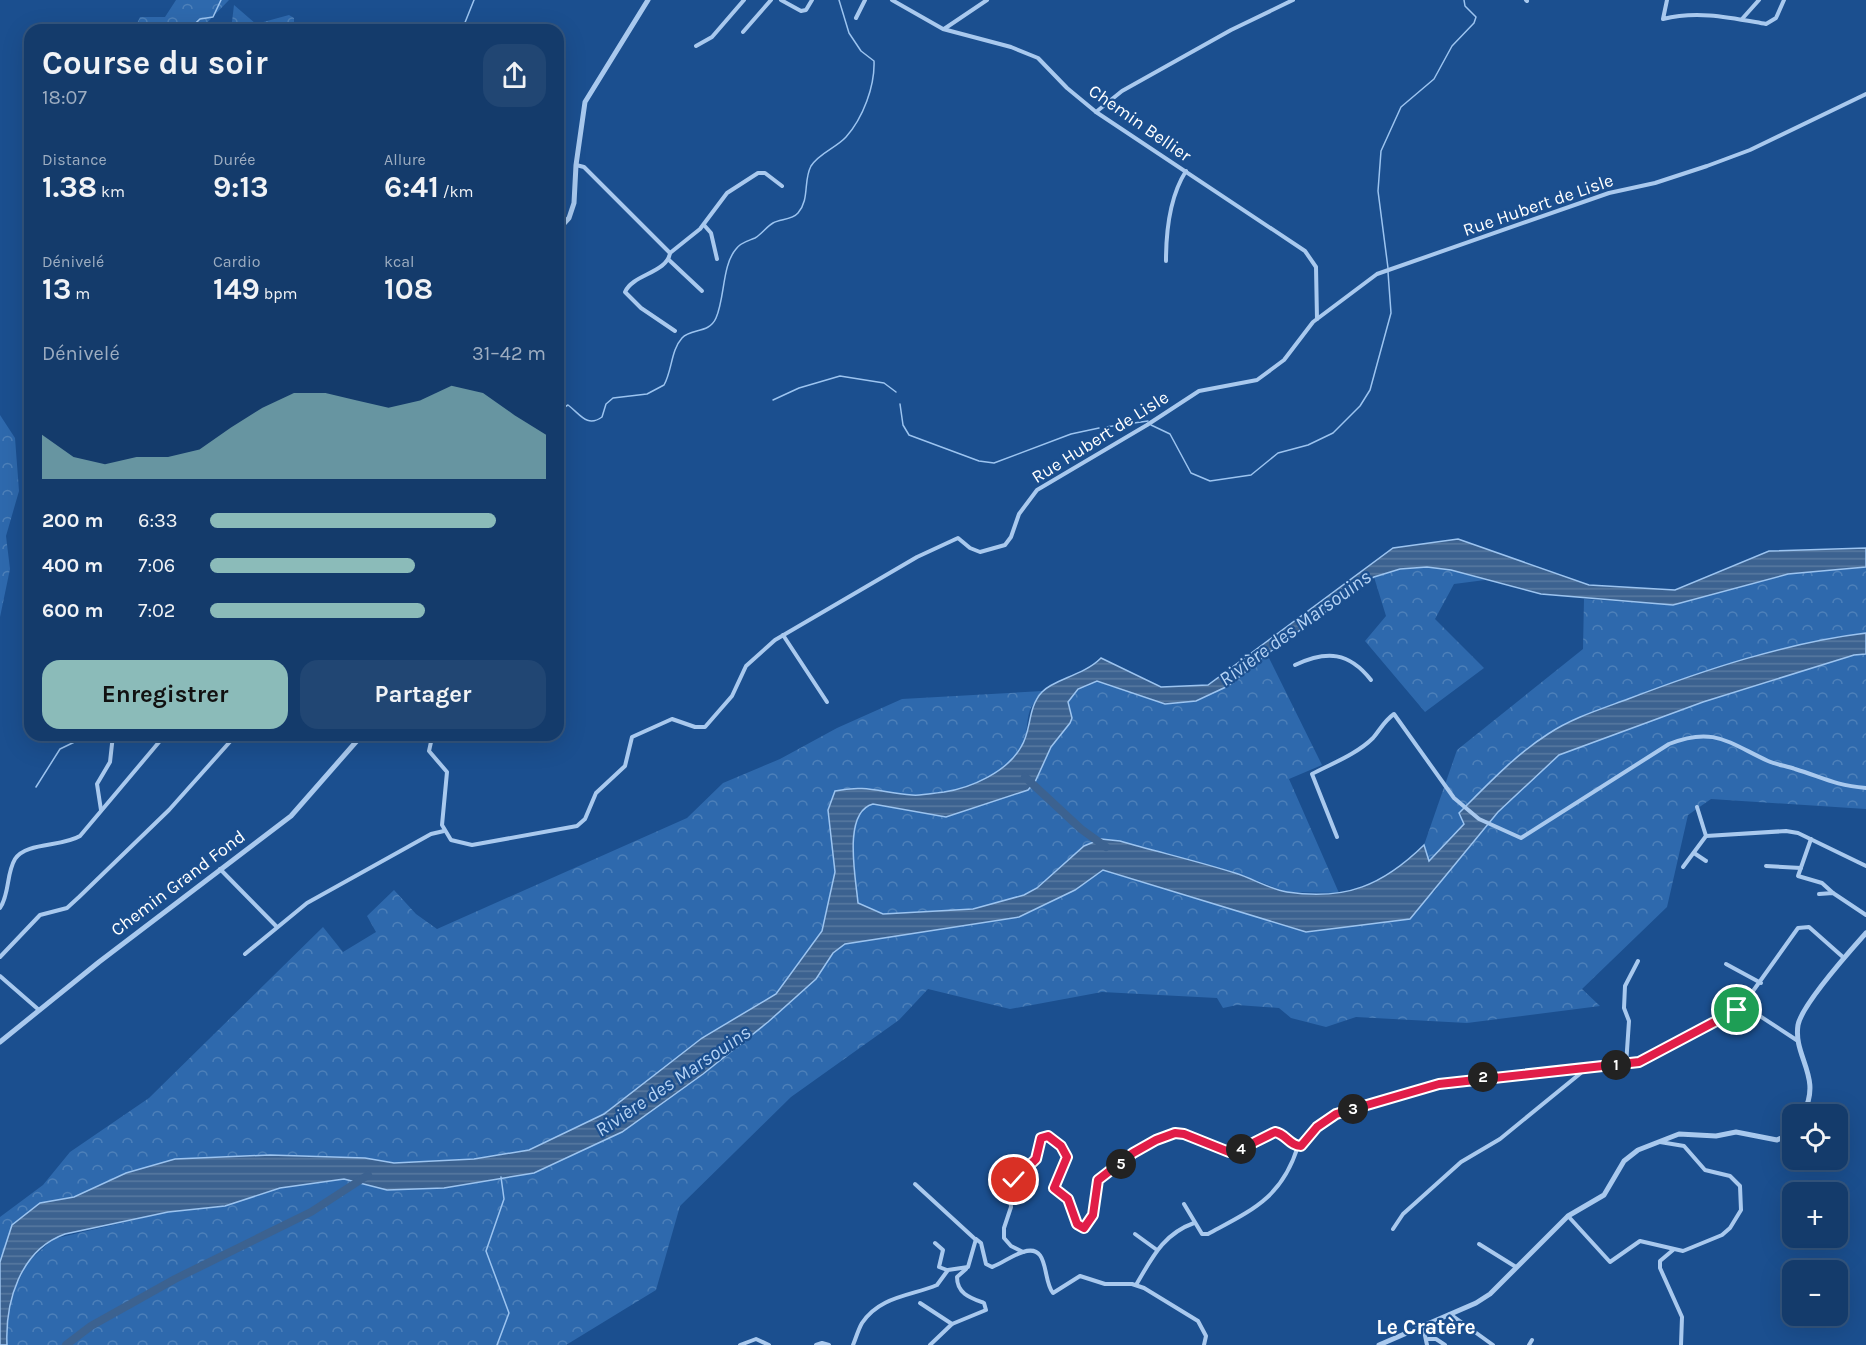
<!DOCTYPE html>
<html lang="fr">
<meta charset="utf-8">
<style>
body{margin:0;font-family:Karla,sans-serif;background:#214673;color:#f1f3f6;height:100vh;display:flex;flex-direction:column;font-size:22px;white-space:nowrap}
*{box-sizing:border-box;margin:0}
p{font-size:20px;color:#9dadc1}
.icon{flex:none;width:33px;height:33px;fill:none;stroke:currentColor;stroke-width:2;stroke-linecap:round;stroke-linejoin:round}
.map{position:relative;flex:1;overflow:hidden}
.details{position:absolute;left:24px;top:24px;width:540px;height:717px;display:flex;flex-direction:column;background:#143b6b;border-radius:18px;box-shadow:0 6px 24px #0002,0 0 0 2px #33557e}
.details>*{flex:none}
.tools{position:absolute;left:1782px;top:1104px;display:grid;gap:12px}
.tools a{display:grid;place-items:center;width:66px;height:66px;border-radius:12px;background:#143b6b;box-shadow:0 6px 24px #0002,0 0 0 2px #33557e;font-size:30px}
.pin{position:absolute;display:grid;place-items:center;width:51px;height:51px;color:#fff;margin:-26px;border:3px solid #fff;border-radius:50%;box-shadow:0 2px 6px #0007}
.km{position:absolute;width:30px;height:30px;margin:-15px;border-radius:50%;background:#222;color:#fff;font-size:16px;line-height:30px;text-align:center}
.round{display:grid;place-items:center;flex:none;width:63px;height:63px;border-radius:18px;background:#214673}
.summary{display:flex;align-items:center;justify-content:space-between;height:102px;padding:0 18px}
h1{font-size:33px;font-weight:700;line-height:45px}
.metrics{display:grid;grid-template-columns:repeat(3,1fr);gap:9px;height:102px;padding:6px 18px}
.metrics div{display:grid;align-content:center}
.metrics b{font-size:30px;font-weight:700}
.metrics small{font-size:16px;font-weight:400}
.metrics p{font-size:16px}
.chart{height:168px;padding:12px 18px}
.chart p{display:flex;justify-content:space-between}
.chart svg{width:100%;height:108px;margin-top:6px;fill:#8bbbb9;opacity:.7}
.button{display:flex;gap:12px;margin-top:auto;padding:12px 18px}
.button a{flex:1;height:69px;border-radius:18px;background:#8bbbb9;color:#111;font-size:24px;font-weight:700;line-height:69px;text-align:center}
.button a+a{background:#214673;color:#f1f3f6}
ul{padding:0 18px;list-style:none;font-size:20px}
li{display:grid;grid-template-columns:96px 72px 1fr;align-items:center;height:45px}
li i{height:15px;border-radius:8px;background:#8bbbb9}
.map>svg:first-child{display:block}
.forest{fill:url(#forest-crowns)}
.water{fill:url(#water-rules);stroke:#9cc4f0;stroke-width:1.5}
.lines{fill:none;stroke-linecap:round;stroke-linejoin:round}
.stream{stroke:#9cc4f0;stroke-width:1.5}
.river{stroke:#3c6290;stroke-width:8}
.minor{stroke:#a9c9ee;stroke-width:4}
.tertiary{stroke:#a9c9ee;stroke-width:5}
.route-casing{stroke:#fff;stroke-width:12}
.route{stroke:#e11d48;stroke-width:8}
.labels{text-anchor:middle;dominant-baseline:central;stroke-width:4.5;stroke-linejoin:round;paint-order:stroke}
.street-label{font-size:18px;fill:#fff;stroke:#1b4f8f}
.water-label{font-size:20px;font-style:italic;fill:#b5d3f5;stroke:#1b4f8f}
.quarter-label{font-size:21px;font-weight:bold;fill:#fff;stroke:#1b4f8f}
</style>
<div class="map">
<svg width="1866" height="1345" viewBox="0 0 1866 1345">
<defs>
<pattern id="forest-crowns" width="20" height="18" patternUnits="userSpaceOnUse" patternTransform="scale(1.5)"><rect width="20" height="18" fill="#2e69ad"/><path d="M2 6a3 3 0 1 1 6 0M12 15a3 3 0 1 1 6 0" fill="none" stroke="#4d80b9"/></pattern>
<pattern id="water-rules" width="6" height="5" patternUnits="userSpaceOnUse" patternTransform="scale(1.5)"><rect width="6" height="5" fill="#3c6290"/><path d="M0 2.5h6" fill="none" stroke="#597aa1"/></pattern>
</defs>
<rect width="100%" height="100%" fill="#1b4f8f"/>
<!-- forest -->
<g class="forest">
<polygon points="176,0 229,0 200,30 134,30 140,17 165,17"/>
<polygon points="234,5 256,24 289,15 294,18 294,25 283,30 231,30"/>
<polygon points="0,415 15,438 19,491 6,536 10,569 0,617"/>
<polygon points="1427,567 1451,570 1485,580 1454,584 1435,619 1484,668 1425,712 1365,641 1386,616 1374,577 1400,569"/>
<polygon points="1866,567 1866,633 1842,636 1750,658 1580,718 1550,733 1523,752 1464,824 1428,861 1424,845 1457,750 1583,649 1584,599 1673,605 1788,574"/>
<path d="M1267 654 1322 765 1289 779 1339 893 1286 892 1237 873 1120 841 1084 846 1037 888 1024 895 973 909 882 914 858 903C856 878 842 812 873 804L946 817 1035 782 1051 747 1072 718 1068 702 1078 689 1097 681 1149 699 1228 686Z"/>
<polygon points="1866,654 1866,809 1711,799 1688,815 1667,907 1582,989 1600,1006 1467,1023 1356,1017 1326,1027 1291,1018 1279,1008 1237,1005 1223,1008 1217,998 1102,992 1010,1009 928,989 899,1020 791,1097 680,1206 656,1290 566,1345 7,1345 6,1323 15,1289 27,1263 53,1239 168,1212 225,1206 280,1188 344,1179 387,1190 534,1173 622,1132 703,1074 768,1022 816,979 833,953 845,944 1075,890 1103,870 1306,932 1434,892 1451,867 1498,812 1559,755 1703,702 1854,655"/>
<path d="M1043 691C1039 697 1033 703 1030 710 1026 721 1028 735 1022 746 1005 780 948 797 912 795 881 793 868 784 835 791L828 810 835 872 822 931 776 994 702 1038 604 1114 529 1150 474 1159 394 1163 365 1158 270 1155 231 1158 125 1173 74 1197 40 1203 12 1225 0 1262V1217L43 1185 70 1152 149 1098 323 927 343 952 376 932 367 916 394 890 416 914 437 929 687 818 723 783 780 759 837 728 902 699Z"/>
</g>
<!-- water -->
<path class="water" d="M1458 539 1589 585 1675 590 1769 551 1866 548V567L1788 574 1673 605 1541 594 1451 570 1427 567 1400 569 1374 577 1267 654 1228 686 1196 701 1165 704 1097 681 1078 689 1068 702 1072 718 1070 723 1051 747 1035 782 1028 790 946 817 873 804C842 812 856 879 858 903L883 914 973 909 1024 895 1037 888 1084 846 1101 839 1120 841C1158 852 1197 861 1235 873 1252 878 1269 889 1287 892 1346 901 1383 885 1424 845L1429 861 1464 824 1459 813C1487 785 1515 755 1548 734 1572 718 1601 709 1628 699 1704 670 1785 643 1866 633V654L1854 655 1703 702 1559 755 1498 812 1410 919 1306 932 1103 870 1075 890 1019 917 845 944 833 953 816 979 768 1022 703 1074 622 1132 534 1173 444 1188 387 1190 344 1179 280 1188 225 1206 168 1212 65 1234C20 1250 5 1302 7 1345H0V1262L12 1225 40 1203 74 1197 126 1173 175 1159 270 1155 365 1158 394 1163 474 1159 529 1150 604 1114 702 1038 776 994 822 931 835 872 828 810 835 791C866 784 882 793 912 795 922 796 934 793 944 792 971 788 1007 772 1021 747 1032 730 1027 708 1042 692 1054 679 1083 676 1101 658L1161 687 1208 685 1393 548Z"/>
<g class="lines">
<!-- stream -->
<g class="stream">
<polyline points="188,30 200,19 213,17 221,0"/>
<polyline points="462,30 474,0"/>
<polyline points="1388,268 1378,191 1381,151 1401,107 1434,79 1452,46 1474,23 1476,17 1465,6 1464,0"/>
<polyline points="773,400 799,388 840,376 884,383 896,392"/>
<polyline points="900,404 903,425 909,435 979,461 994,463 1071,434 1099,428"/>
<path d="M558 411 568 405C580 414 587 428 602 417L606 404 613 398 647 394 664 385C672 371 671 350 682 338 691 328 709 334 716 318 725 298 722 265 736 249 741 242 748 241 755 238 762 234 766 227 773 223 780 219 792 220 798 213 810 199 803 181 811 166 819 153 836 148 846 137 863 118 875 86 874 61L861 51 849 33 839 0"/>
<polyline points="1151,425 1170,434 1191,473 1210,481 1251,475 1278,453 1308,445 1333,433 1360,406 1370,390 1391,313 1388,272"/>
<polyline points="1106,427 1148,421"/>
<polyline points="36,787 60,749 89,735"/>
<polyline points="497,1345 509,1313 486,1251 504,1199 501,1177"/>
</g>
<!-- river -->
<g class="river">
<polyline points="1025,777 1081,829 1106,847"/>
<polyline points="66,1345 91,1326 175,1279 311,1212 368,1175"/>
</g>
<!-- minor -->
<g class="minor">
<polyline points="781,0 801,11 806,10 812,0"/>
<polyline points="892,0 943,29 1011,47 1038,58 1067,88 1096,112 1305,251 1316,267 1317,319"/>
<polyline points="1526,0 1527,1"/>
<path d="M1667 0 1663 19C1698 10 1732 18 1766 24L1776 18 1784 0"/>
<polyline points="856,18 865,0"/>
<polyline points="1742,19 1759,0"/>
<polyline points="944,29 987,0"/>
<polyline points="743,32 771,0"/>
<polyline points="696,46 712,37 744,0"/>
<polyline points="1096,112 1122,91 1231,30 1293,0"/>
<path d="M576 165 584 167 670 253C667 273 633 274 625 292L641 308 675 331"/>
<polyline points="704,225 711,233 717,259"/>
<polyline points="670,253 700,229 727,193 758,173 765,173 782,186"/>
<polyline points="669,260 702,291"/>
<path d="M1166 261C1166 232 1170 196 1186 171"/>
<polyline points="783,635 827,702"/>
<path d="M1295 665C1327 650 1349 652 1371 680"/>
<polyline points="438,735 431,742 429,751 447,772 442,825 451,840 472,845 577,826 585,819 596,793 625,766 632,737 672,719 695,727 705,727 732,696 746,666 775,640 917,557 958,538 970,548 980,552 1005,545 1011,537 1019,514 1037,490 1147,425 1199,391 1257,380 1284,360 1313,322 1377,274 1609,193 1655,183 1707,166 1750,150 1866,94"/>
<polyline points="1697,807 1706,836 1786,831 1798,833 1866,866"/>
<polyline points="101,810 97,784 110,762 113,735"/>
<path d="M1337 837 1312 774C1331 764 1357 754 1373 738 1380 730 1384 721 1394 714L1454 798 1479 819 1521 838 1669 744C1714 726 1729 743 1768 761 1777 765 1787 766 1795 769 1824 778 1834 785 1866 788"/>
<polyline points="1811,839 1798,876 1822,883 1833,893"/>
<polyline points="1694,853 1706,861"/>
<polyline points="1766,866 1801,868"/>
<polyline points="1683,867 1706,836"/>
<polyline points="220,869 276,926"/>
<polyline points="1819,894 1833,893 1866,915"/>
<path d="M0 908C10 893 6 874 15 859 26 842 62 847 80 836L165 735"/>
<polyline points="245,954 307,903 431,834 444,831"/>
<polyline points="0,957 40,915 67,908 79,897 169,810 236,735"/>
<polyline points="1726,964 1761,983"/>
<polyline points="0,976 39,1010"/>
<polyline points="1743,1005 1798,1041"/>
<polyline points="1626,1065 1629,1021 1624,1008 1625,986 1638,961"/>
<polyline points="915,1184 975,1239"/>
<path d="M1184 1204 1202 1234H1208C1252 1210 1282 1198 1298 1146"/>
<polyline points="1568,1216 1610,1262 1640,1241 1683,1251 1722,1235 1730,1228 1741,1210 1740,1186 1730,1176 1705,1170 1684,1146 1660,1142"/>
<polyline points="1393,1229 1403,1214 1461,1162 1500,1139 1587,1068"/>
<polyline points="1135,1234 1157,1250"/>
<polyline points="935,1243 943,1250 939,1267 947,1270"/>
<polyline points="1479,1244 1516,1267"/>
<polyline points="1673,1250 1660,1261 1660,1268 1682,1317 1681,1345"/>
<path d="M1023 1252 1011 1246 1004 1238V1228L1011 1207 1010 1188 1014 1180 1036 1159 1039 1141 1044 1136C1051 1136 1053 1138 1057 1143 1075 1160 1057 1170 1054 1188L1070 1201 1077 1224 1084 1228 1093 1215 1098 1180 1156 1140 1184 1134 1229 1152 1243 1148 1275 1132C1286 1134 1290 1146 1301 1146L1317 1127 1336 1114 1439 1084 1472 1078 1626 1065 1645 1060 1743 1005 1798 928 1809 927 1844 958"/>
<path d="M1136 1285C1152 1258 1163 1234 1194 1223"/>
<polyline points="920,1303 952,1324"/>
<polyline points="1450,1314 1493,1345"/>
<polyline points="1423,1326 1427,1345"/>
<polyline points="1428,1339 1436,1339 1445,1345"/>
<polyline points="740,1345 756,1339 769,1345"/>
<polyline points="816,1345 822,1343 829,1345"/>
<path d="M853 1345C856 1338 858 1330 862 1323 880 1296 911 1296 937 1285L948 1270 968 1267 976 1239 981 1243 986 1264 992 1267C1003 1263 1012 1255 1023 1252 1050 1243 1042 1280 1053 1293L1080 1276 1105 1284H1132L1144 1288 1198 1321 1206 1336 1204 1345"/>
<path d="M930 1345 952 1324 986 1310 984 1303C971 1298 957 1294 957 1277L966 1269"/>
<polyline points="1529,1345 1532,1340"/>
</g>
<!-- tertiary -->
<g class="tertiary">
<polyline points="558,230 569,218 574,203 576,165 585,102 648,0"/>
<polyline points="0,1042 99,962 291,816 362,735"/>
<path d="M1803 1114C1823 1077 1793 1057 1798 1025 1802 1004 1850 951 1866 933"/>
<polyline points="1379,1345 1476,1303 1490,1294 1568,1216 1604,1195 1624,1161 1638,1150 1679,1134 1716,1136 1736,1132 1777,1140 1792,1133"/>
</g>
</g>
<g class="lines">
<!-- route casing -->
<g class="route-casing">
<path id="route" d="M1014 1180 1036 1159 1041 1138 1048 1136 1061 1146 1067 1157 1054 1188 1068 1199 1077 1224 1084 1228 1093 1215 1098 1180 1133 1153 1156 1140 1175 1133 1184 1134 1229 1152 1243 1148 1275 1132C1286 1134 1290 1146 1301 1146L1317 1127 1336 1114 1439 1084 1639 1062 1737 1010"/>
</g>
<!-- route -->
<use href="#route" class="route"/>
</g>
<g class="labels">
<!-- street labels -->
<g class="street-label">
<text transform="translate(1140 123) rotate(35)">Chemin Bellier</text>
<text transform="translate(1538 205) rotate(-19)">Rue Hubert de Lisle</text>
<text transform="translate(1100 437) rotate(-32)">Rue Hubert de Lisle</text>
<text transform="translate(178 883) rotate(-37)">Chemin Grand Fond</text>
</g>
<!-- water labels -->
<g class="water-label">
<text transform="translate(1295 628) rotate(-36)">Rivière des Marsouins</text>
<text transform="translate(673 1081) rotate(-34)">Rivière des Marsouins</text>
</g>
<!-- quarter labels -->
<g class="quarter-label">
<text x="1426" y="1327">Le Cratère</text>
</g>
</g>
</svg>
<div class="tools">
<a><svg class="icon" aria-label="locate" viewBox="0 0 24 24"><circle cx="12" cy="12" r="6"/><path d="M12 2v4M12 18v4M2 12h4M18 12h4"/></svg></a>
<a>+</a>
<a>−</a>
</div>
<div class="pin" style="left:1737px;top:1010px;background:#1e9e55"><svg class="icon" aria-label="arrive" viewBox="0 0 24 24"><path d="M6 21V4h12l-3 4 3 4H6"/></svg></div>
<div class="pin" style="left:1014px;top:1180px;background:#d93025"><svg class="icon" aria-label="check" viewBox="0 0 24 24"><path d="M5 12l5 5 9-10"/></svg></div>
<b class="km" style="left:1616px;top:1065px">1</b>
<b class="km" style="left:1483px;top:1077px">2</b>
<b class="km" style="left:1353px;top:1109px">3</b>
<b class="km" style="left:1241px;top:1149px">4</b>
<b class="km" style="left:1121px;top:1164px">5</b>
<section class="details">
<div class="summary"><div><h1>Course du soir</h1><p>18:07</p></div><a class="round"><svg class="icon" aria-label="share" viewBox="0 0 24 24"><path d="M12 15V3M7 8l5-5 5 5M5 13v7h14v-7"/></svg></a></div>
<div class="metrics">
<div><p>Distance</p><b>1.38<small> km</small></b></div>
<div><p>Durée</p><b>9:13</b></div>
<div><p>Allure</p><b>6:41<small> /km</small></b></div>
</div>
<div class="metrics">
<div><p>Dénivelé</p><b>13<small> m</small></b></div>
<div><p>Cardio</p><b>149<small> bpm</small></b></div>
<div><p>kcal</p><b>108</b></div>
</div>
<div class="chart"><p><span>Dénivelé</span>31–42 m</p>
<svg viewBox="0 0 160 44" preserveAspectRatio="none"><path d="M0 44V26L10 35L20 38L30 35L40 35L50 32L60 23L70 15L80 9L90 9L100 12L110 15L120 12L130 6L140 9L150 18L160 26V44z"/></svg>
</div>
<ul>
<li><b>200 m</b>6:33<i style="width:85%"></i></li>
<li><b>400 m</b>7:06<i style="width:61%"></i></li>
<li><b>600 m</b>7:02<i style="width:64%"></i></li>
</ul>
<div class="button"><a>Enregistrer</a><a>Partager</a></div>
</section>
</div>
